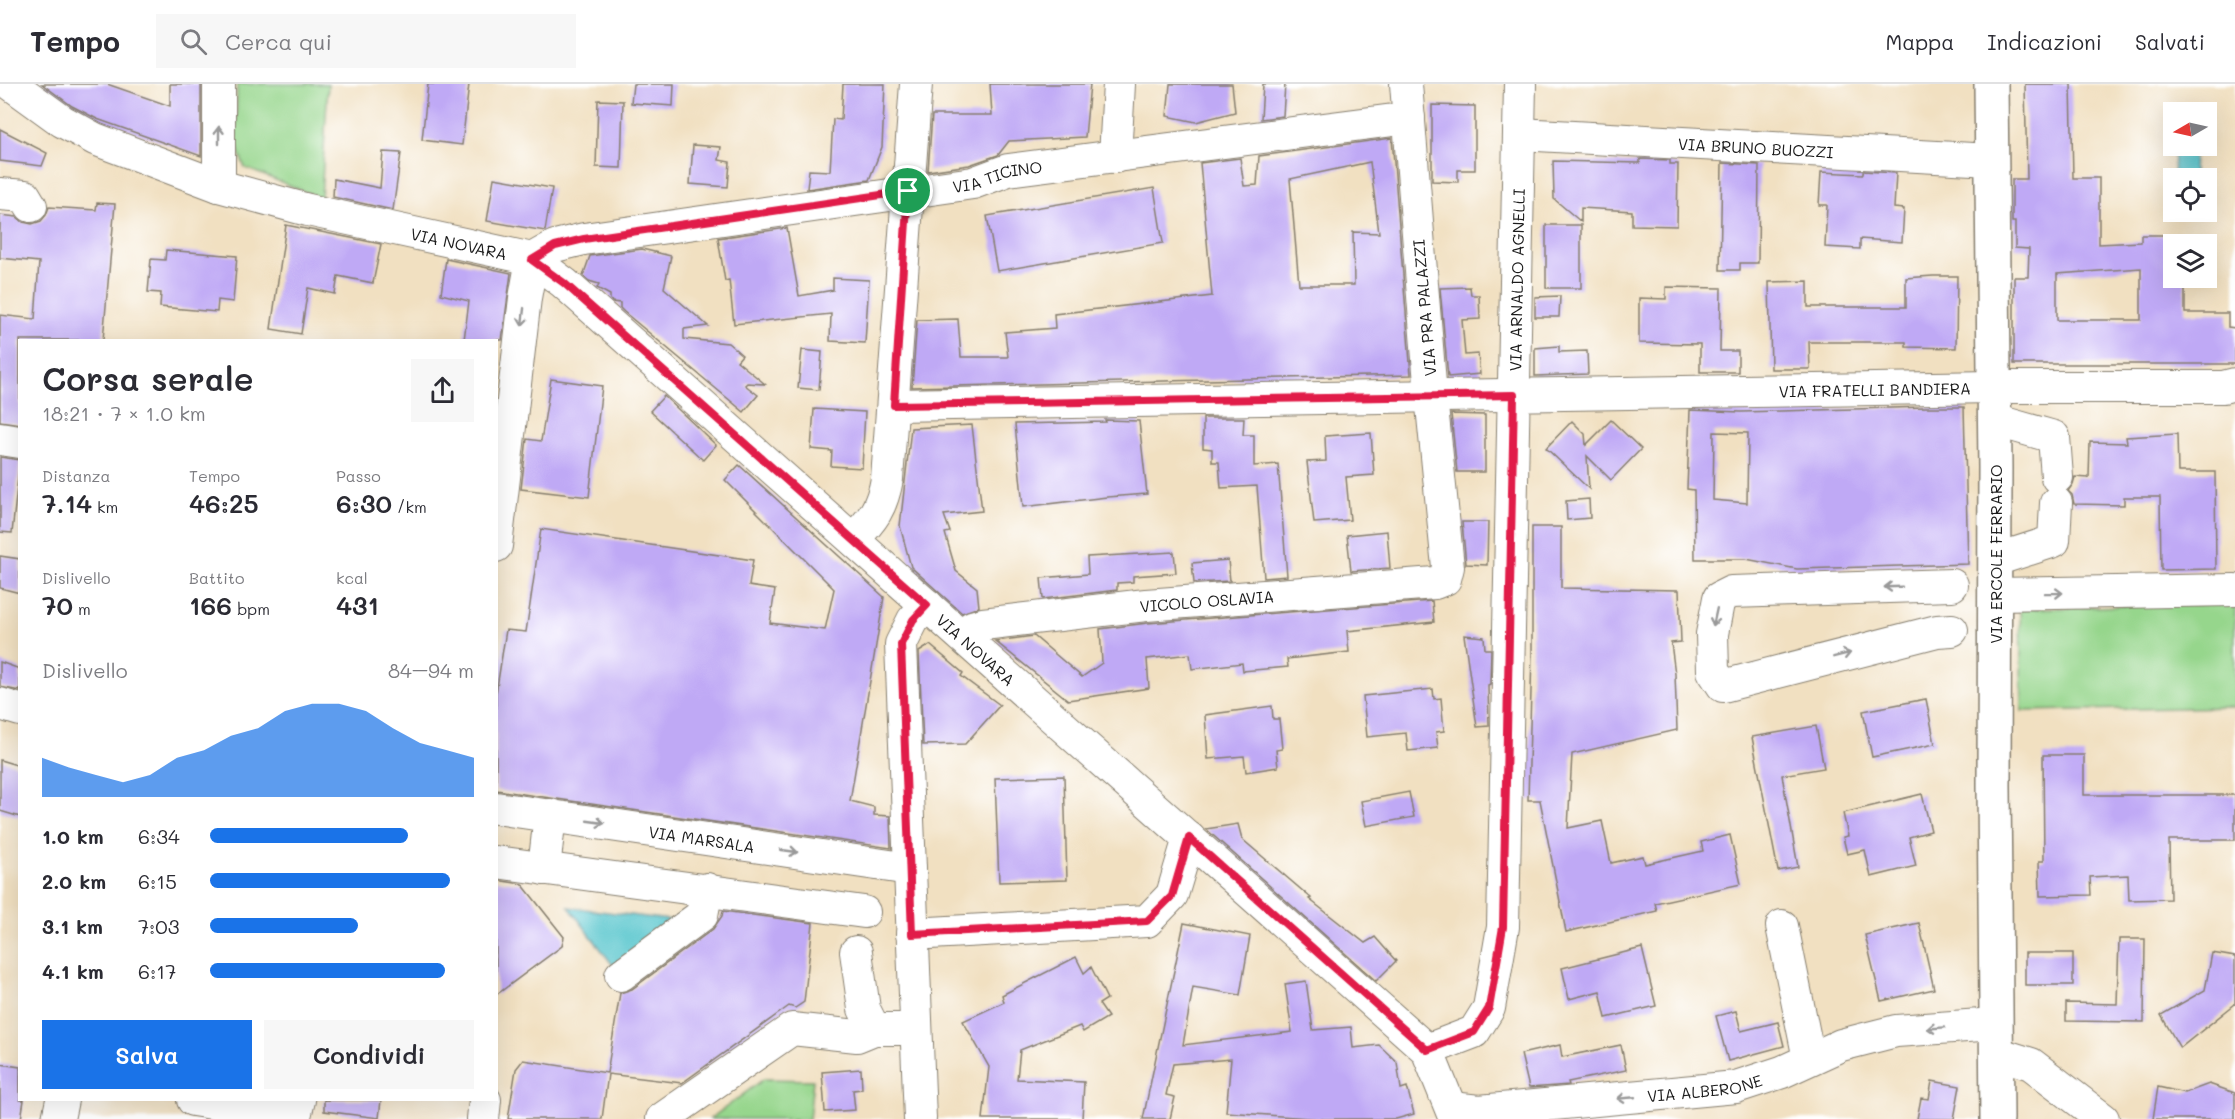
<!DOCTYPE html>
<html lang="it">
<meta charset="utf-8">
<style>
body{margin:0;font-family:Mali,sans-serif;background:#f7f7f7;color:#2b2b33;height:100vh;display:flex;flex-direction:column;font-size:22px;white-space:nowrap}
*{box-sizing:border-box;margin:0}
p{font-size:20px;color:#7c7c81}
.icon{flex:none;width:33px;height:33px;fill:none;stroke:currentColor;stroke-width:2;stroke-linecap:round;stroke-linejoin:round}
.map{position:relative;flex:1;overflow:hidden}
.drawer{position:absolute;left:18px;top:255px;width:480px;height:762px;display:flex;flex-direction:column;background:#fff;border-radius:0px;box-shadow:0 6px 24px #0002}
.drawer>*{flex:none}
.needle{width:39px;rotate:261deg}
.fabs{position:absolute;left:2163px;top:18px;display:grid;gap:12px}
.fabs a{display:grid;place-items:center;width:54px;height:54px;border-radius:0px;background:#fff;box-shadow:0 6px 24px #0002;font-size:30px}
.pin{position:absolute;display:grid;place-items:center;width:51px;height:51px;color:#fff;margin:-26px;border:3px solid #fff;border-radius:50%;box-shadow:0 2px 6px #0007}
.round{display:grid;place-items:center;flex:none;width:63px;height:63px;border-radius:0px;background:#f7f7f7}
.headline{display:flex;align-items:center;justify-content:space-between;height:102px;padding:0 24px}
h1{font-size:33px;font-weight:600;line-height:45px}
.stats{display:grid;grid-template-columns:repeat(3,1fr);gap:9px;height:102px;padding:6px 24px}
.stats div{display:grid;align-content:center}
.stats b{font-size:26px;font-weight:600}
.stats small{font-size:16px;font-weight:400}
.stats p{font-size:16px}
.chart{height:168px;padding:12px 24px}
.chart p{display:flex;justify-content:space-between}
.chart svg{width:100%;height:108px;margin-top:6px;fill:#1a73e8;opacity:.7}
.action{display:flex;gap:12px;margin-top:auto;padding:12px 24px}
.action a{flex:1;height:69px;border-radius:0px;background:#1a73e8;color:#fff;font-size:24px;font-weight:600;line-height:69px;text-align:center}
.action a+a{background:#f7f7f7;color:#2b2b33}
ul{padding:0 24px;list-style:none;font-size:20px}
li{display:grid;grid-template-columns:96px 72px 1fr;align-items:center;height:45px}
li i{height:15px;border-radius:8px;background:#1a73e8}
header{display:flex;align-items:center;gap:36px;box-sizing:border-box;height:84px;padding:0 30px;background:#fff;border-bottom:2px solid #e1e1e2}
header strong{font-size:28px}
nav{display:flex;gap:33px;margin-inline-start:auto;font-size:21px}
.search{width:420px;height:54px;background:#f7f7f7;display:flex;align-items:center;gap:15px;box-sizing:border-box;padding:0 21px;border-radius:0px;color:#7c7c81;font-size:22px}
.map>svg:first-child{display:block}
.green{fill:#96d68c;stroke:#597954;stroke-width:1.5}
.water{fill:#59c6cd;stroke:#3a7174;stroke-width:1.5}
.building{fill:#bfa9f5;fill-rule:evenodd}
.lines{fill:none;stroke-linecap:round;stroke-linejoin:round}
.minor-casing{stroke:#867e6e;stroke-width:34}
.major-casing{stroke:#867e6e;stroke-width:36}
.minor{stroke:#fff;stroke-width:32}
.major{stroke:#fff;stroke-width:33}
.oneway{stroke:#999}
.route-casing{stroke:#fff;stroke-width:12}
.route{stroke:#e11d48;stroke-width:8}
.labels{text-anchor:middle;dominant-baseline:central;stroke-width:4.5;stroke-linejoin:round;paint-order:stroke}
.street-label{font-size:16px;fill:#1c1c1c;stroke:#fff}
</style>
<header>
<strong>Tempo</strong>
<div class="search"><svg class="icon" aria-label="search" viewBox="0 0 24 24"><circle cx="10" cy="10" r="6"/><path d="M15 15l6 6"/></svg>Cerca qui</div>
<nav><a>Mappa</a><a>Indicazioni</a><a>Salvati</a></nav>
</header>
<div class="map">
<svg width="2235" height="1035" viewBox="0 0 2235 1035">
<rect width="100%" height="100%" fill="#fff"/>
<filter id="ink" filterUnits="userSpaceOnUse"><feTurbulence type="fractalNoise" baseFrequency=".0167" numOctaves="2"/><feDisplacementMap in="SourceGraphic" scale="12" xChannelSelector="R" yChannelSelector="G"/><feConvolveMatrix kernelMatrix="1 2 1 2 8 2 1 2 1" color-interpolation-filters="sRGB"/></filter>
<filter id="wash" filterUnits="userSpaceOnUse"><feTurbulence type="fractalNoise" baseFrequency=".008" numOctaves="4" result="noise"/><feDisplacementMap in="SourceGraphic" scale="24" xChannelSelector="R" yChannelSelector="G"/><feGaussianBlur stdDeviation="1.35" result="paint"/><feColorMatrix in="noise" values="0 0 0 0 0 0 0 0 0 0 0 0 0 0 0 0 0 1.4 0 .05"/><feComposite in="paint" operator="in"/></filter>
<g filter="url(#wash)">
<rect width="100%" height="100%" fill="#f1e0c1"/>
<!-- green -->
<g class="green">
<polygon points="237,0 328,0 321,114 245,84 236,61"/>
<polygon points="2235,519 2235,623 2022,627 2020,525"/>
<polygon points="764,995 813,996 809,1035 710,1035"/>
</g>
<!-- water -->
<g class="water">
<polygon points="2174,63 2194,64 2193,94 2174,94 2173,100"/>
<polygon points="569,823 677,837 615,884"/>
</g>
<g id="blocks">
<!-- building -->
<g class="building">
<polygon points="42,0 107,0 170,22 170,0 201,0 201,72 97,35 72,22"/>
<polygon points="428,0 469,0 462,61 422,56"/>
<polygon points="633,0 674,0 673,22 631,19"/>
<polygon points="843,0 885,0 882,63 869,96 807,105 809,86 830,87 833,35 841,36"/>
<polygon points="990,0 1090,0 1085,53 1009,57 998,71 969,81 928,87 932,31 992,31"/>
<polygon points="1170,0 1232,0 1235,28 1196,38 1167,32"/>
<polygon points="1263,0 1285,0 1283,32 1261,35"/>
<path d="M2025 0H2071L2073 94H2099V160L2141 158V151H2185V160H2174V194H2185V229H2228V243L2235 244V280H2014V193H2028L2029 165 2015 164V138H2012V95H2027ZM2141 184V236H2057V190Z"/>
<polygon points="598,16 623,17 621,84 596,83"/>
<polygon points="1432,21 1475,22 1475,86 1458,86 1458,98 1432,97"/>
<polygon points="0,45 47,69 42,82 0,77"/>
<path d="M1392 54 1411 291 912 303 917 236 958 235 961 273H1008L1005 248 1055 244 1054 230 1212 212 1200 79 1240 74 1244 102 1257 101 1259 72ZM1370 78 1379 149 1353 148 1354 201H1299L1290 95Z"/>
<polygon points="693,61 721,63 719,76 730,78 728,103 690,100"/>
<polygon points="383,68 401,69 393,126 333,113 334,95 380,104"/>
<polygon points="1640,75 1670,76 1670,80 1678,80 1677,142 1632,141 1632,127 1581,124 1581,138 1554,115 1553,77 1640,79"/>
<polygon points="1722,79 1759,81 1758,179 1740,179 1740,186 1720,186"/>
<polygon points="1863,87 1896,89 1894,124 1904,125 1902,158 1860,155 1860,165 1825,163 1827,121 1819,121 1821,88 1863,90"/>
<polygon points="494,94 552,104 545,147 487,137"/>
<polygon points="1154,104 1163,159 997,187 987,132"/>
<polygon points="97,119 115,120 103,256 20,256 20,340 0,337 0,231 35,235 39,178 0,174 0,131 17,133 23,138 32,140 41,137 46,131 49,123 96,126"/>
<polygon points="286,141 381,160 373,199 338,192 335,210 308,204 301,250 271,245"/>
<rect x="1546" y="141" width="35" height="63"/>
<polygon points="787,144 799,212 833,206 833,194 869,196 865,259 830,257 831,230 734,240 729,196 725,197 718,154"/>
<polygon points="642,165 671,172 664,204 708,242 684,245 684,255 728,259 742,271 737,277 765,300 747,299 745,301 758,311 744,328 624,228 620,224 620,219 612,218 610,215 610,211 597,204 599,200 589,197 583,192 590,172"/>
<polygon points="166,166 237,172 233,218 218,216 217,228 160,223 161,209 148,208 151,175 165,176"/>
<polygon points="446,175 511,189 502,256 464,256 469,217 441,210"/>
<polygon points="1933,192 1957,192 1956,264 1906,263 1906,258 1809,258 1810,285 1771,285 1769,198 1808,197 1808,223 1906,223 1906,194"/>
<polygon points="1470,203 1471,211 1479,211 1480,235 1462,236 1465,271 1478,270 1480,290 1448,293 1440,204"/>
<polygon points="1666,203 1721,204 1720,267 1738,267 1738,288 1700,288 1700,260 1639,259 1639,214 1666,215"/>
<polygon points="1560,212 1559,233 1535,233 1535,213"/>
<polygon points="1559,262 1559,268 1587,267 1588,290 1535,292 1535,264"/>
<polygon points="802,266 822,268 819,306 798,304"/>
<polygon points="551,295 602,302 589,413 521,405 527,355 541,357"/>
<polygon points="664,312 716,361 703,376 650,327"/>
<path d="M1926 323H1964L1968 480 1797 485 1746 475H1695L1694 406 1687 405 1690 326 1741 328ZM1714 348 1748 349 1747 419 1713 416Z"/>
<polygon points="814,325 865,328 862,384 831,382 832,367 811,365"/>
<polygon points="1451,330 1485,331 1485,388 1457,388"/>
<polygon points="1203,334 1244,334 1243,351 1254,351 1254,382 1278,380 1287,492 1264,494 1257,402 1221,404 1219,378 1212,378 1212,365 1203,364"/>
<polygon points="1105,336 1139,337 1147,410 1107,413 1023,423 1015,340 1106,338"/>
<polygon points="1611,336 1641,365 1611,396 1587,372 1589,405 1546,364 1572,337 1585,350 1586,361"/>
<polygon points="972,341 982,427 944,431 950,448 945,449 956,487 977,504 979,523 962,529 911,483 900,442 911,344"/>
<polygon points="1371,349 1374,391 1346,393 1350,436 1314,439 1307,378 1326,377 1325,352"/>
<polygon points="2177,350 2178,388 2215,388 2216,485 2161,486 2160,413 2124,413 2124,421 2074,420 2072,411 2068,407 2073,400 2075,393 2089,394 2090,358 2127,359 2126,353"/>
<polygon points="0,373 20,376 12,449 0,448"/>
<polygon points="739,381 884,513 850,717 874,723 874,731 890,732 891,764 496,706 496,610 506,546 526,548 541,445 753,476 749,502 775,506 770,539 825,546 834,505 725,396"/>
<polygon points="1589,415 1590,434 1567,436 1566,417"/>
<polygon points="1462,438 1488,438 1487,481 1466,480"/>
<polygon points="1532,443 1561,443 1561,504 1679,506 1681,558 1671,559 1675,590 1677,646 1572,670 1568,744 1602,737 1611,779 1643,772 1645,780 1703,767 1701,758 1730,751 1741,800 1655,819 1657,827 1566,848 1540,716 1528,716 1532,569"/>
<polygon points="1387,447 1390,484 1351,487 1347,451"/>
<polygon points="1174,468 1176,489 1133,492 1133,498 1117,499 1117,506 1043,515 1041,494 1088,490 1087,473"/>
<polygon points="0,472 20,475 20,509 0,504"/>
<polygon points="1228,476 1230,497 1194,499 1192,479"/>
<polygon points="1432,517 1434,538 1347,547 1349,568 1287,575 1288,583 1243,587 1242,579 1192,585 1190,570 1147,575 1149,604 1068,616 995,557 1034,552 1082,593 1102,579 1100,545 1148,539"/>
<polygon points="1464,551 1484,553 1485,565 1491,565 1490,600 1488,601 1489,642 1477,643"/>
<polygon points="930,561 963,589 961,592 1000,621 965,660 923,661 919,568"/>
<polygon points="0,578 20,585 20,607 0,603"/>
<polygon points="1433,605 1434,615 1441,614 1444,647 1436,648 1438,664 1408,667 1406,649 1367,653 1363,612"/>
<polygon points="1926,615 1935,660 1872,673 1863,627"/>
<polygon points="1272,622 1273,635 1279,635 1282,665 1276,666 1278,683 1246,688 1244,672 1208,675 1205,631"/>
<polygon points="1816,642 1824,684 1782,691 1798,783 1778,787 1752,653"/>
<polygon points="2043,671 2084,671 2084,711 2235,711 2235,756 2169,756 2170,815 2129,816 2128,791 2090,793 2091,811 2040,812 2039,777 2044,777"/>
<polygon points="0,676 20,682 20,733 0,727"/>
<polygon points="1064,692 1067,796 999,798 995,694"/>
<polygon points="1409,708 1414,733 1366,742 1361,717"/>
<polygon points="1922,710 1931,747 1909,753 1916,782 1871,793 1865,766 1847,770 1843,753 1848,752 1843,729"/>
<polygon points="1238,740 1242,755 1311,814 1309,815 1365,859 1375,853 1396,877 1376,897 1206,745"/>
<polygon points="496,796 522,800 564,853 562,862 496,911"/>
<polygon points="723,827 813,839 804,918 795,924 789,922 682,999 608,990 602,1035 508,1035 516,985 523,976 607,989 620,909 632,905 713,845 722,832"/>
<polygon points="1184,839 1250,852 1240,911 1193,903 1183,961 1292,948 1285,900 1306,897 1313,946 1351,943 1353,964 1379,961 1397,978 1401,1005 1407,1003 1414,1030 1396,1035 1322,1035 1226,1028 1231,975 1173,980 1166,1011 1175,1013 1170,1035 1143,1035"/>
<polygon points="1919,839 1934,905 1881,917 1865,851"/>
<polygon points="2119,855 2145,855 2144,938 2066,937 2066,919 2117,920"/>
<polygon points="1642,864 1656,922 1606,934 1600,907 1569,915 1562,884"/>
<rect x="2025" y="869" width="48" height="32"/>
<polygon points="2212,869 2235,873 2235,920 2180,964 2161,931 2205,906"/>
<polygon points="1076,873 1084,889 1091,883 1107,915 1099,920 1108,933 1083,948 1080,942 1020,966 1017,995 1084,998 1082,1035 983,1035 989,983 963,937 1004,918 1002,911"/>
<polygon points="1736,927 1741,947 1778,938 1784,962 1728,977 1716,932"/>
<polygon points="1560,961 1562,973 1621,961 1626,986 1568,998 1569,1001 1529,1004 1521,970"/>
<polygon points="0,980 20,983 20,1016 24,1016 21,1035 0,1035"/>
<polygon points="861,985 862,1005 853,1006 855,1026 825,1028 822,988"/>
<polygon points="1932,997 1960,1002 1954,1035 1917,1035 1921,1014 1929,1015"/>
<polygon points="2209,1000 2235,1009 2235,1035 2153,1035 2158,1003 2185,1009"/>
<polygon points="324,1016 381,1016 379,1034 324,1027"/>
</g>
</g>
</g>
<g filter="url(#ink)">
<use href="#blocks" fill-opacity="0" stroke="#867e6e" stroke-width="1.5"/>
<g class="lines">
<!-- minor casing -->
<g class="minor-casing">
<g id="minor">
<path id="s1" d="M11 0 62 37 95 55 219 102 308 126 532 175 564 199 1427 966 1455 1035"/>
<path id="s2" d="M1519 50 1991 76"/>
<polyline points="1115,73 1119,0"/>
<polyline points="219,102 219,0"/>
<polyline points="0,110 25,112 31,122"/>
<path id="s3" d="M894 321 1993 303H2223L2235 300"/>
<polyline points="1994,336 2054,353 2057,393"/>
<polyline points="0,355 20,358"/>
<path d="M853 455C873 436 882 423 887 395L916 0"/>
<path id="s4" d="M496 462 525 214 532 175 555 162 584 155 973 99 1008 86 1409 34"/>
<polyline points="1995,476 2054,457 2056,419"/>
<polyline points="1952,501 1731,508 1719,514 1712,550 1713,587 1723,602 1937,547 1952,546"/>
<polyline points="1995,510 2235,506"/>
<path id="s5" d="M962 552 972 543 983 540 1146 521 1435 499 1445 495 1448 483 1431 312 1406 0"/>
<polyline points="0,620 20,626"/>
<path id="s6" d="M496 724 910 785"/>
<polyline points="496,778 864,828"/>
<polyline points="544,785 550,731"/>
<polyline points="1782,842 1809,975"/>
<polyline points="912,850 1147,837 1172,811 1189,754"/>
<polyline points="856,868 864,925 874,945"/>
<polyline points="621,891 702,831 707,805"/>
<path id="s7" d="M1427 966 1474 948 1489 924 1503 843 1520 0"/>
<polyline points="1996,969 2031,980 2103,1035"/>
<polyline points="193,1016 295,1032 299,1016"/>
<path id="s8" d="M1452 1024 1479 1027 1736 1003 1782 988 1841 961 1896 947 1995 940"/>
<polyline points="58,1035 62,1016"/>
<polyline points="483,1035 485,1016"/>
<polyline points="662,1035 792,945 857,952 874,945 916,945"/>
<polyline points="920,1035 901,560 913,536 927,521"/>
</g>
</g>
<!-- major casing -->
<g class="major-casing">
<polyline id="major" points="1991,0 1995,384 1994,702 1997,1035"/>
</g>
<!-- minor -->
<use href="#minor" class="minor"/>
<!-- major -->
<use href="#major" class="major"/>
</g>
<!-- one-way arrows -->
<defs><path id="oneway-shaft" d="M-6 0H5M1.5-3L5.5 0L1.5 3" fill="none" stroke-width="1.6" stroke-linecap="round" stroke-linejoin="round" transform="scale(1.5)"/></defs>
<g class="oneway">
<use href="#oneway-shaft" transform="translate(219 51) rotate(-90)"/>
<use href="#oneway-shaft" transform="translate(523 233) rotate(97)"/>
<use href="#oneway-shaft" transform="translate(1893 503) rotate(178)"/>
<use href="#oneway-shaft" transform="translate(2054 509) rotate(-1)"/>
<use href="#oneway-shaft" transform="translate(1715 533) rotate(102)"/>
<use href="#oneway-shaft" transform="translate(1842 571) rotate(-14)"/>
<use href="#oneway-shaft" transform="translate(596 738) rotate(8)"/>
<use href="#oneway-shaft" transform="translate(789 767) rotate(8)"/>
<use href="#oneway-shaft" transform="translate(1936 944) rotate(176)"/>
<use href="#oneway-shaft" transform="translate(1626 1014) rotate(175)"/>
</g>
</g>
<g class="lines" filter="url(#ink)">
<!-- route casing -->
<g class="route-casing">
<polygon id="route" points="908,107 894,321 1514,311 1503,843 1489,924 1474,948 1427,966 1189,754 1172,812 1147,837 912,850 901,560 913,536 927,521 564,199 532,176 555,162 584,155"/>
</g>
<!-- route -->
<use href="#route" class="route"/>
</g>
<g class="labels">
<!-- street labels -->
<g class="street-label">
<text stroke="none"><textPath href="#s2" startOffset="237">VIA BRUNO BUOZZI</textPath></text>
<text stroke="none"><textPath href="#s4" startOffset="764">VIA TICINO</textPath></text>
<text stroke="none"><textPath href="#s1" startOffset="480">VIA NOVARA</textPath></text>
<text stroke="none"><textPath href="#s7" startOffset="808">VIA ARNALDO AGNELLI</textPath></text>
<text transform="translate(1424 224) rotate(-95)">VIA PRA PALAZZI</text>
<text stroke="none"><textPath href="#s3" startOffset="981">VIA FRATELLI BANDIERA</textPath></text>
<text transform="translate(1995 470) rotate(-90)">VIA ERCOLE FERRARIO</text>
<text stroke="none"><textPath href="#s5" startOffset="250">VICOLO OSLAVIA</textPath></text>
<text stroke="none"><textPath href="#s1" startOffset="1146">VIA NOVARA</textPath></text>
<text stroke="none"><textPath href="#s6" startOffset="208">VIA MARSALA</textPath></text>
<text stroke="none"><textPath href="#s8" startOffset="254">VIA ALBERONE</textPath></text>
</g>
</g>
</svg>
<div class="fabs">
<a><svg class="needle" viewBox="-14 -14 28 28"><path d="M0-13l5 13h-10z" fill="#e53935"/><path d="M0 13l5-13h-10z" fill="#7c7c81"/></svg></a>
<a><svg class="icon" aria-label="locate" viewBox="0 0 24 24"><circle cx="12" cy="12" r="6"/><path d="M12 2v4M12 18v4M2 12h4M18 12h4"/></svg></a>
<a><svg class="icon" aria-label="layers" viewBox="0 0 24 24"><path d="M12 4l9 5-9 5-9-5zM3 14l9 5 9-5"/></svg></a>
</div>
<div class="pin" style="left:908px;top:107px;background:#1e9e55"><svg class="icon" aria-label="arrive" viewBox="0 0 24 24"><path d="M6 21V4h12l-3 4 3 4H6"/></svg></div>
<section class="drawer">
<div class="headline"><div><h1>Corsa serale</h1><p>18:21 · 7 × 1.0 km</p></div><a class="round"><svg class="icon" aria-label="share" viewBox="0 0 24 24"><path d="M12 15V3M7 8l5-5 5 5M5 13v7h14v-7"/></svg></a></div>
<div class="stats">
<div><p>Distanza</p><b>7.14<small> km</small></b></div>
<div><p>Tempo</p><b>46:25</b></div>
<div><p>Passo</p><b>6:30<small> /km</small></b></div>
</div>
<div class="stats">
<div><p>Dislivello</p><b>70<small> m</small></b></div>
<div><p>Battito</p><b>166<small> bpm</small></b></div>
<div><p>kcal</p><b>431</b></div>
</div>
<div class="chart"><p><span>Dislivello</span>84–94 m</p>
<svg viewBox="0 0 160 44" preserveAspectRatio="none"><path d="M0 44V28L10 32L20 35L30 38L40 35L50 28L60 25L70 19L80 16L90 9L100 6L110 6L120 9L130 16L140 22L150 25L160 28V44z"/></svg>
</div>
<ul>
<li><b>1.0 km</b>6:34<i style="width:75%"></i></li>
<li><b>2.0 km</b>6:15<i style="width:91%"></i></li>
<li><b>3.1 km</b>7:03<i style="width:56%"></i></li>
<li><b>4.1 km</b>6:17<i style="width:89%"></i></li>
</ul>
<div class="action"><a>Salva</a><a>Condividi</a></div>
</section>
</div>
